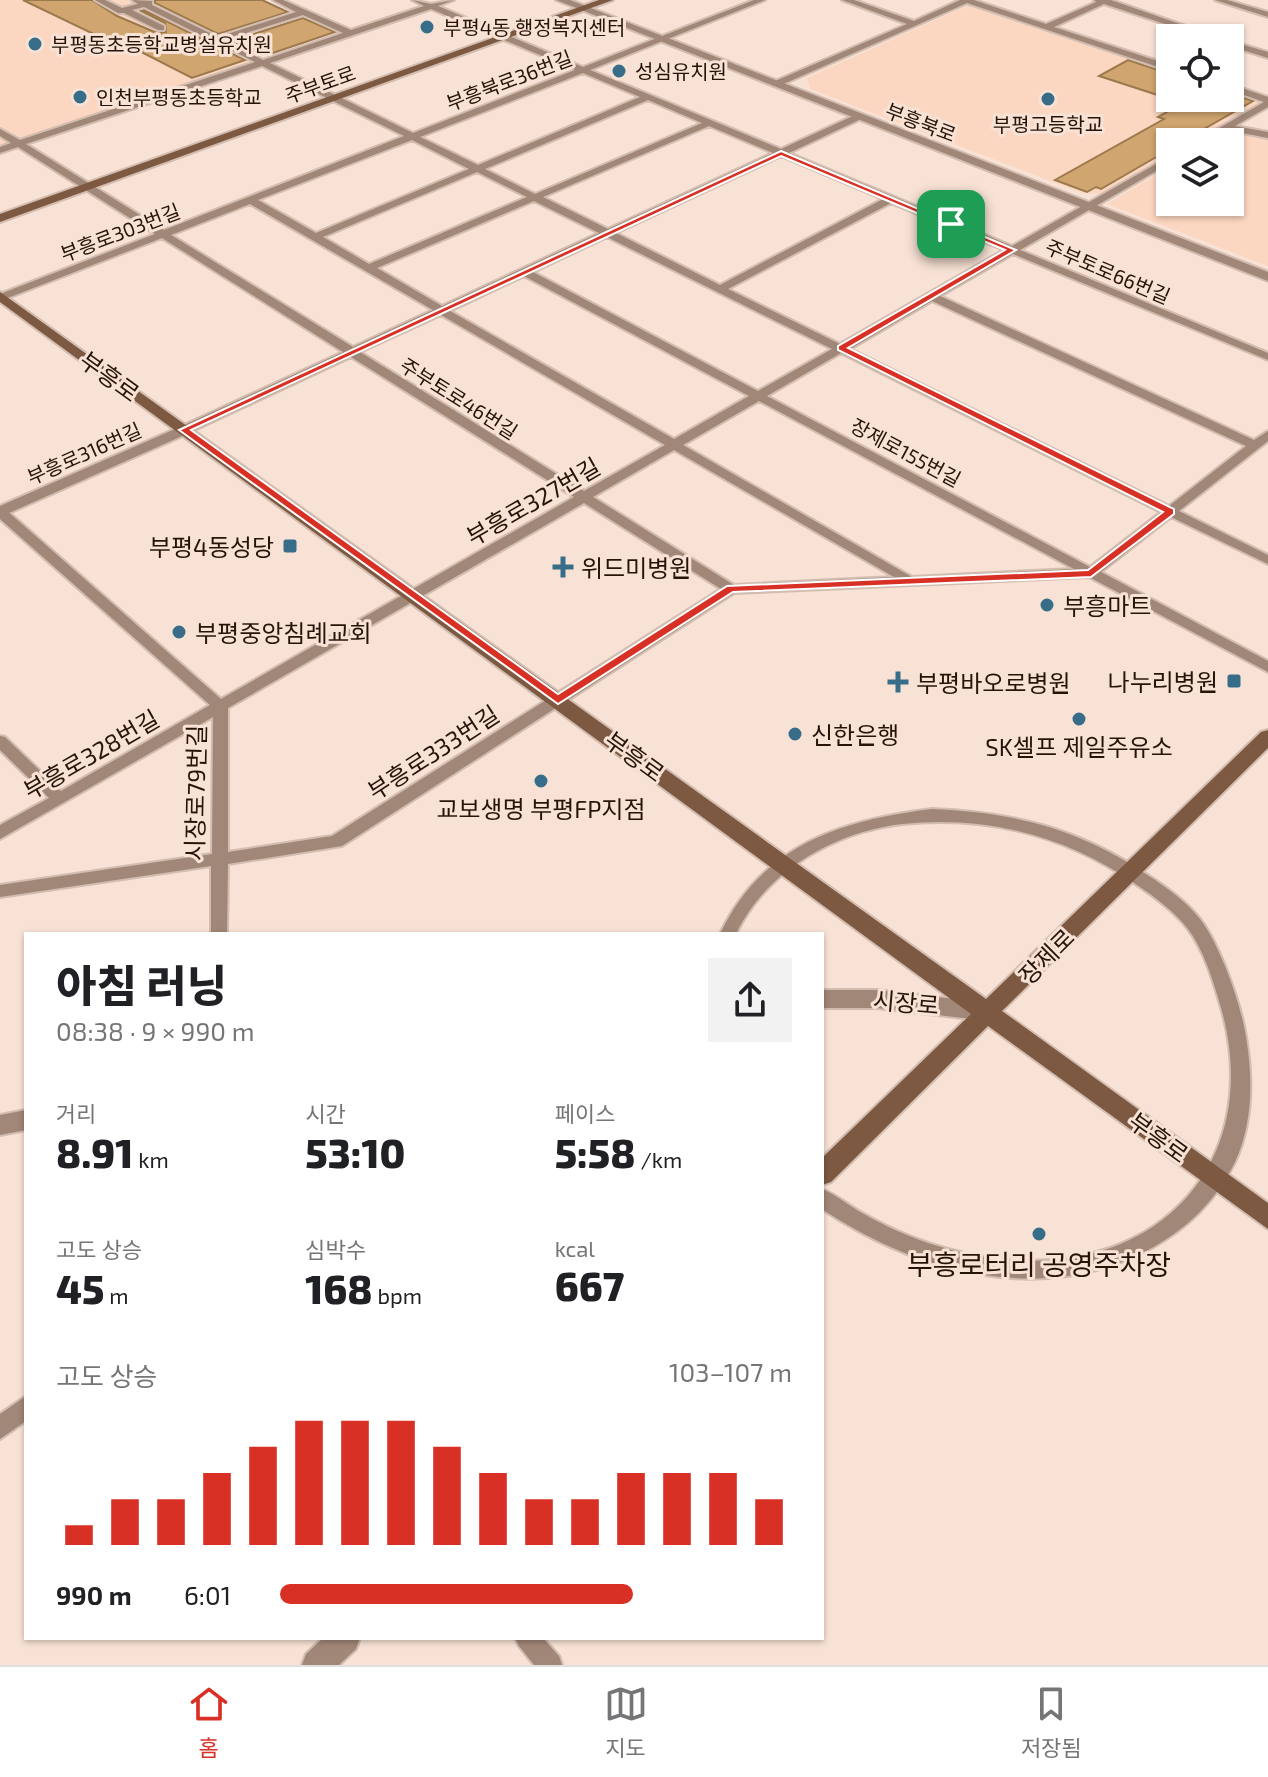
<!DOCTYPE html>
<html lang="ko">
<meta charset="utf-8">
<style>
body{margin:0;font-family:"Exo 2","Noto Sans KR",sans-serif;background:#f2f2f2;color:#202124;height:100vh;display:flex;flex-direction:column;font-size:30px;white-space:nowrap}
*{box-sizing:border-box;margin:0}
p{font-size:26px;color:#757577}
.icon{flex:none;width:44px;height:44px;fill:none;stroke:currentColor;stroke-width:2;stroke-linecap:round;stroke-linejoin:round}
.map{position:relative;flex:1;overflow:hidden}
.details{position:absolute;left:24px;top:932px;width:800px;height:708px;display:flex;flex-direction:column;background:#fff;border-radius:0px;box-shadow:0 2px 6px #0004}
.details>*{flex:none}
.controls{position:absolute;left:1156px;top:24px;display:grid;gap:16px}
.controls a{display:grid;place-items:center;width:88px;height:88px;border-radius:0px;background:#fff;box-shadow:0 2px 6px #0004;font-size:40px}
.pin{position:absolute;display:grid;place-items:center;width:68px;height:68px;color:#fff;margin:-34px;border-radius:16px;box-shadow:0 4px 12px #0006}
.round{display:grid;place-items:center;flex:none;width:84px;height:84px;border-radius:0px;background:#f2f2f2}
.summary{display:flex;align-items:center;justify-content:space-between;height:136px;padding:0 32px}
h1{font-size:44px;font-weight:800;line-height:60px}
.stats{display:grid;grid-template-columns:repeat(3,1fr);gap:12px;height:136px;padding:8px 32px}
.stats div{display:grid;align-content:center}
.stats b{font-size:40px;font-weight:800}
.stats small{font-size:22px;font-weight:400}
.stats p{font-size:22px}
.chart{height:224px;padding:16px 32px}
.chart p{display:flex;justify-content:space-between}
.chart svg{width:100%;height:144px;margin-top:8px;stroke:#d93025;stroke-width:6}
ul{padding:0 32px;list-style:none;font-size:26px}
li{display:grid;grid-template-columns:128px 96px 1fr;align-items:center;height:60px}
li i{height:20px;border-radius:10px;background:#d93025}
.tabs{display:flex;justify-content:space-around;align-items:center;height:112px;border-top:2px solid #e0e0e0;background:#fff;font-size:22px;color:#757577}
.tabs a{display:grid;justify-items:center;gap:4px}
.tabs .selected{color:#d93025}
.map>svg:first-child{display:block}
.built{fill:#fbd6c0}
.building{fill:#d0a56f;stroke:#9c794d;stroke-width:2}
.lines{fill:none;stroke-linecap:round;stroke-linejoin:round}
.service-casing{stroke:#d2bdb0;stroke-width:4}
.pedestrian-casing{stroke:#d2bdb0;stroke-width:4}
.tertiary-casing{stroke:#d2bdb0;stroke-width:4}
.secondary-casing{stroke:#d2bdb0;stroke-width:4}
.service{fill:#a18777;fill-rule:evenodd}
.pedestrian{fill:#a18777;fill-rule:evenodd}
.tertiary{fill:#a18777;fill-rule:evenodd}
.secondary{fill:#7e5942;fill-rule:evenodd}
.route{fill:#d93025;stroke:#fff;stroke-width:2;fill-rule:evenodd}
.poi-dot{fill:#376d88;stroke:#f8e2d5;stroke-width:3}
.labels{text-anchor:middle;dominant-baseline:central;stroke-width:6;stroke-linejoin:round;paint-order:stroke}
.far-poi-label{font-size:20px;fill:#261408;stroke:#f8e2d5;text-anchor:start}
.far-street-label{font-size:20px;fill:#261408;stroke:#f8e2d5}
.street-label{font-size:24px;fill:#261408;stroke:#f8e2d5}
.poi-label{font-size:24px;fill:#261408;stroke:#f8e2d5;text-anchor:start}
.near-poi-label{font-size:28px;fill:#261408;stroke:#f8e2d5}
</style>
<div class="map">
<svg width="1268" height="1665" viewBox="0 0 1268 1665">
<rect width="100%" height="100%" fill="#f8e2d5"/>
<!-- built -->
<g class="built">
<polygon points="0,0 136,0 263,63 0,150"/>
<polygon points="969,5 1170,70 1170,98 1230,98 1230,90 1264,101 1191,142 1170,142 1170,154 1101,194 1082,193 810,89 807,78"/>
<polygon points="1229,133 1268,140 1268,266 1107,204 1170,167 1170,202 1230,202 1230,142 1213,142"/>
</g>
<!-- building -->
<g class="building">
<polygon points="23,0 92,0 117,16 157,33 166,32 165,23 141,11 144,10 245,60 192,78 114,38 106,40"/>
<polygon points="155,0 262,0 288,12 218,34 155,3"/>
<polygon points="303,18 335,32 267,55 261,55 232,41"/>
<polygon points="1128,60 1170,74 1170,99 1099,76"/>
<polygon points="1192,98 1244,98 1253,101 1181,142 1170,142 1170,149 1101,189 1096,187 1087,192 1055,180 1164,119 1158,117"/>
</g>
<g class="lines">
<!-- service casing -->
<g class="service-casing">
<g id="service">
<path d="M95 0H105L122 8 138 4 132 0 152 1V5L218 37 296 12 273 0H283L351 30 424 6 412 0 431 4 454 0 438 6 583 67 754 0H765L590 70 781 149 855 115H861V119L789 153 1012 246 1170 156V163L1020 250 1268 353V360L1013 254 940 296 1254 440 1268 431V441L1179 511 1268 555V564L1171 517 1101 572 1268 661V672L1089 577 734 593 342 846 228 864 227 934H211V866L0 897V885L212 854 213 717 0 839V825L49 798 0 750V736L5 737 61 791 210 705 0 519V508L5 509 221 699 574 497 351 357 188 433H180V427L343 352 162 238 0 301V294L155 234 18 147 0 153V147L11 143 0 136V129L20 140 255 62 144 7 132 10 164 26V30H158L124 13H118ZM431 9 575 70 413 133 270 63ZM303 15 343 33 263 60 224 40ZM262 66 404 136 164 230 26 144ZM583 73 640 97 478 165 420 137ZM648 100 702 123 535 194 485 169ZM709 126 773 153 608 229 543 197ZM412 140 469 169 316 233 258 200ZM781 156 883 199 720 285 616 233ZM477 172 527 197 369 264 323 237ZM534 201 599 233 442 306 377 268ZM891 203 1004 250 840 344 728 289ZM250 204 433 310 353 347 171 235ZM607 237 832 349 758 391 533 272ZM524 276 749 396 674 439 450 311ZM932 301 1246 446 1169 506 850 349ZM441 315 665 445 584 491 360 352ZM841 353 1161 512 1090 567 767 396ZM759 401 1074 569 912 577 683 445ZM674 450 894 577 734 585 593 497ZM584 503 721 589 332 836 228 852V708Z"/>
<polygon points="842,0 854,0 914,21 960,0 974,0 1046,24 1096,2 1094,0 1111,0 1220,38 1208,38 1104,4 1054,27 1170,65 1170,71 967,3 779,86 773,86 773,82 907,24"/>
<polygon points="1215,0 1227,0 1268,12 1268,17"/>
<polygon points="1230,41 1268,52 1268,58 1230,46"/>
<polygon points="1230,84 1268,97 1268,107 1235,126 1268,132 1268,138 1227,130 1207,142 1195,142 1264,102 1230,90"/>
<path d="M932 809C1013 812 1081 829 1149 876 1166 887 1187 902 1200 919 1220 945 1241 1004 1246 1037 1253 1078 1253 1123 1235 1162 1216 1201 1186 1230 1148 1250 1041 1306 918 1273 822 1209V1189C837 1195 849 1206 864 1214 906 1238 953 1254 1002 1259 1161 1276 1268 1158 1219 1001 1212 977 1203 949 1188 929 1175 912 1155 897 1137 885 1067 836 987 815 902 824 834 832 766 871 736 934H720C762 845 841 820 932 809Z"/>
<polygon points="26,1396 26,1421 0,1439 0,1414"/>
<polygon points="515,1638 543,1638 559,1656 562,1665 534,1665 519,1646"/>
</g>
</g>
<!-- pedestrian casing -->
<g class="pedestrian-casing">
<polygon id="pedestrian" points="184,425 192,430 189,433 0,517 0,506"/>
</g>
<!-- tertiary casing -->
<g class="tertiary-casing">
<g id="tertiary">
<polygon points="556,0 570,0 1268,272 1268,281"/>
<polygon points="822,990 877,990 989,1003 997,1005 1000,1012 997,1019 989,1021 877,1008 822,1008"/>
<polygon points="26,1110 26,1130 0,1135 0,1115"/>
<polygon points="323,1638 360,1638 356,1649 339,1665 302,1665 306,1654"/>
</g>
</g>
<!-- secondary casing -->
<g class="secondary-casing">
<g id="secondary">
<polygon points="599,0 613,0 0,222 0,214"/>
<polygon points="0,292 986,999 1261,732 1268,730 1268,748 1002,1011 1268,1203 1268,1229 988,1026 831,1182 822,1185 822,1158 971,1014 0,302"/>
</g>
</g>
<!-- service -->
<use href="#service" class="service"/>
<!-- pedestrian -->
<use href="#pedestrian" class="pedestrian"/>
<!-- tertiary -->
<use href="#tertiary" class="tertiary"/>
<!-- secondary -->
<use href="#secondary" class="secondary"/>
</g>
<!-- route -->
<path class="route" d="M781 151 1016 250 848 348 1174 509V514L1091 577 733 592 558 704 179 430ZM781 156 1005 250 838 346V350L1163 512 1088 570 727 586 558 694 191 430Z"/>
<!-- markers -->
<g class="poi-dot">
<circle cx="427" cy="27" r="8"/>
<circle cx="35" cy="44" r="8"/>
<circle cx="619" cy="71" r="8"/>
<circle cx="80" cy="97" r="8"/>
<circle cx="1048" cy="99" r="8"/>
<rect x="282" y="538" width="16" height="16" rx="4"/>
<path d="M559 555h8v8h8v8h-8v8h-8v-8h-8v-8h8z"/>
<circle cx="1047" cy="605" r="8"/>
<circle cx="179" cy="632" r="8"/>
<rect x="1226" y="673" width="16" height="16" rx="4"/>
<path d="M894 670h8v8h8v8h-8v8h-8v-8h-8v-8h8z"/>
<circle cx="1079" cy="719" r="8"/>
<circle cx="795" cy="734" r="8"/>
<circle cx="541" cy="781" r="8"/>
<circle cx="1039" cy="1234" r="8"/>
</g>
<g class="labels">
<!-- far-poi labels -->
<g class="far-poi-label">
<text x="443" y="27">부평4동 행정복지센터</text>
<text x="51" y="44">부평동초등학교병설유치원</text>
<text x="635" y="71">성심유치원</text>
<text x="96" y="97">인천부평동초등학교</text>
<text x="1048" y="124" text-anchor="middle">부평고등학교</text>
</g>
<!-- far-street labels -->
<g class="far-street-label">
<text transform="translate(509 80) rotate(-21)">부흥북로36번길</text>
<text transform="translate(320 84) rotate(-20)">주부토로</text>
<text transform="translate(921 122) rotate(21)">부흥북로</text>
<text transform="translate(120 232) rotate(-21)">부흥로303번길</text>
<text transform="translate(1108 271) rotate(23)">주부토로66번길</text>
<text transform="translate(459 398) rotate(32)">주부토로46번길</text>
<text transform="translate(906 452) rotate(28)">장제로155번길</text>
<text transform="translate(84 453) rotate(-24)">부흥로316번길</text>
</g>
<!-- street labels -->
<g class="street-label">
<text transform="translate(110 376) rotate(36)">부흥로</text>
<text transform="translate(533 501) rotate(-30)">부흥로327번길</text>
<text transform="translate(433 752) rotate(-33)">부흥로333번길</text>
<text transform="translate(91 754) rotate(-30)">부흥로328번길</text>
<text transform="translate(635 756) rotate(36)">부흥로</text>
<text transform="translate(195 793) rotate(-89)">시장로79번길</text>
<text transform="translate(1046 956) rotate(-45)">장제로</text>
<text transform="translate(906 1002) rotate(5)">시장로</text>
<text transform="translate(1159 1137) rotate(36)">부흥로</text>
</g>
<!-- poi labels -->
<g class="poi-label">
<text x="274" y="546" text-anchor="end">부평4동성당</text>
<text x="581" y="567">위드미병원</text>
<text x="1063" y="605">부흥마트</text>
<text x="195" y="632">부평중앙침례교회</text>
<text x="1218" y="681" text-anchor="end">나누리병원</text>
<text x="916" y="682">부평바오로병원</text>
<text x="811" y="734">신한은행</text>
<text x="1079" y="746" text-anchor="middle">SK셀프 제일주유소</text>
<text x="541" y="808" text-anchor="middle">교보생명 부평FP지점</text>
</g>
<!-- near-poi labels -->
<g class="near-poi-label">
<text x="1039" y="1264">부흥로터리 공영주차장</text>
</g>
</g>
</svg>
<div class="controls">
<a><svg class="icon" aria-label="locate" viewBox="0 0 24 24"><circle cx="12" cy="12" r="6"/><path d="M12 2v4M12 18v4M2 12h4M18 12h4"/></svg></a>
<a><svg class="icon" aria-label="layers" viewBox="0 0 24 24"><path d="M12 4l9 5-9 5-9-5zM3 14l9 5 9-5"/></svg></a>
</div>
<div class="pin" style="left:951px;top:224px;background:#1e9e55"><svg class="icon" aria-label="arrive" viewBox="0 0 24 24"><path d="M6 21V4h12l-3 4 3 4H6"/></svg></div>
<section class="details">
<div class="summary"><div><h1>아침 러닝</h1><p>08:38 · 9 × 990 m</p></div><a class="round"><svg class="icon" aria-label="share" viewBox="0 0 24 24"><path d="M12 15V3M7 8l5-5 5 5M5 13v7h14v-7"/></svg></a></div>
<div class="stats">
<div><p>거리</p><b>8.91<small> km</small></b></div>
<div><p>시간</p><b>53:10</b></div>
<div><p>페이스</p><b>5:58<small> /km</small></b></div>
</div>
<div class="stats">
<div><p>고도 상승</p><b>45<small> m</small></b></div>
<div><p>심박수</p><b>168<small> bpm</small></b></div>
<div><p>kcal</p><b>667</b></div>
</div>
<div class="chart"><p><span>고도 상승</span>103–107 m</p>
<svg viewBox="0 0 160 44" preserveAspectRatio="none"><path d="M5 44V38M15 44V30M25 44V30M35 44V22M45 44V14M55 44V6M65 44V6M75 44V6M85 44V14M95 44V22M105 44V30M115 44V30M125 44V22M135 44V22M145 44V22M155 44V30"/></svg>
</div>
<ul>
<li><b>990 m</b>6:01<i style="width:69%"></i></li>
</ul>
</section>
</div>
<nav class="tabs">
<a class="selected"><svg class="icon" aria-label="home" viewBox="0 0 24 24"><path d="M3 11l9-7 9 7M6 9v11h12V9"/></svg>홈</a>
<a><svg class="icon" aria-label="map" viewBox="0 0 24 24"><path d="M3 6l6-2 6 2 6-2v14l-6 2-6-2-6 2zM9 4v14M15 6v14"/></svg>지도</a>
<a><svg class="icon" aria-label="saved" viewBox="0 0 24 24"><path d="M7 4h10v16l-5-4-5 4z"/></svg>저장됨</a>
</nav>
